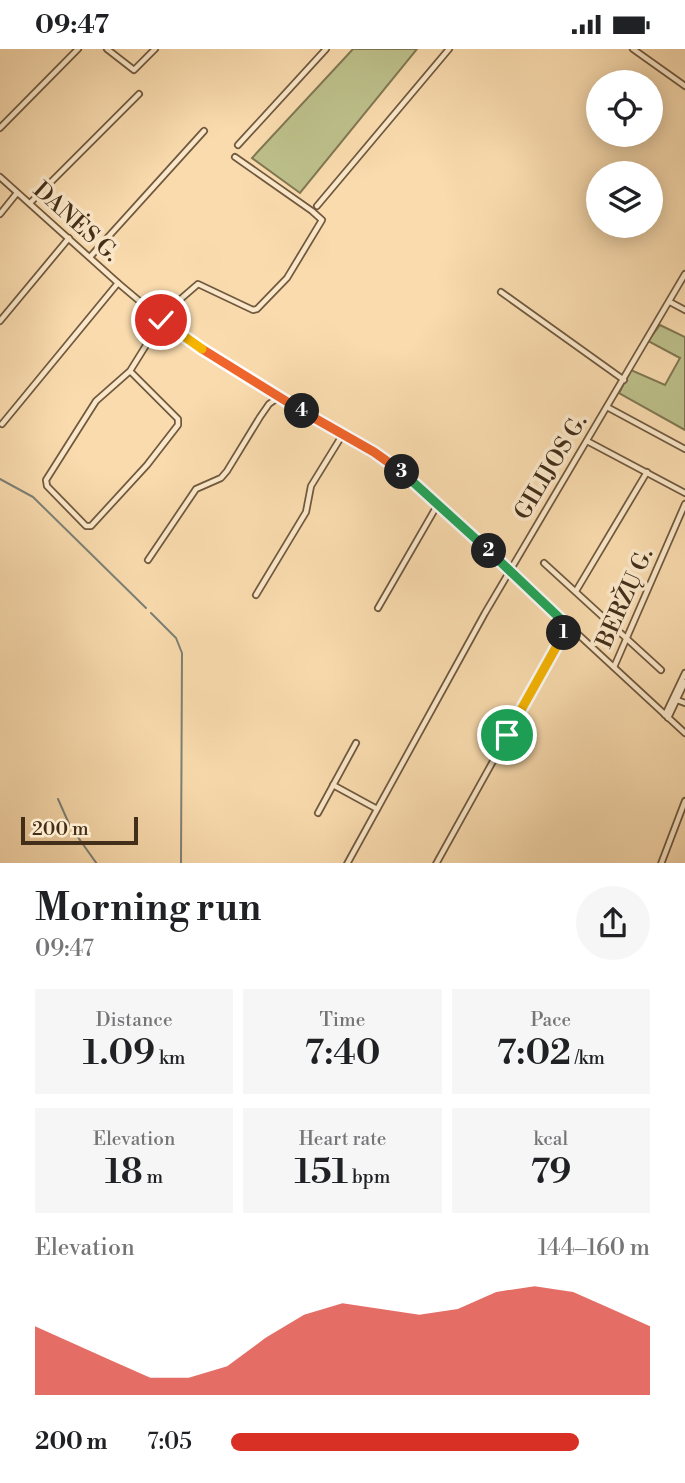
<!DOCTYPE html>
<meta charset="utf-8">
<style>
body{margin:0;font-family:"Libre Bodoni",serif;background:#f6f6f6;color:#202124;height:100vh;display:flex;flex-direction:column;font-size:26px;white-space:nowrap}
*{box-sizing:border-box;margin:0}
p{font-size:23px;color:#757577}
.icon{flex:none;width:38px;height:38px;fill:none;stroke:currentColor;stroke-width:2;stroke-linecap:round;stroke-linejoin:round}
.map{position:relative;height:814px;overflow:hidden}
.drawer{display:flex;flex-direction:column;background:#fff;flex:1}
.drawer>*{flex:none}
.tools{position:absolute;left:586px;top:21px;display:grid;gap:14px}
.tools a{display:grid;place-items:center;width:77px;height:77px;border-radius:50%;background:#fff;box-shadow:0 4px 18px #0003;font-size:35px}
.scale{position:absolute;left:21px;bottom:18px;width:117px;box-sizing:border-box;padding-left:7px;border:4px solid #432e19;border-top:0;font-size:19px;line-height:24px;white-space:nowrap;color:#432e19;-webkit-text-stroke:5px #fbe8ca;paint-order:stroke}
.pin{position:absolute;display:grid;place-items:center;width:60px;height:60px;color:#fff;margin:-30px;border:4px solid #fff;border-radius:50%;box-shadow:0 2px 7px #0007}
.km{position:absolute;width:35px;height:35px;margin:-18px;border-radius:50%;background:#222;color:#fff;font-size:19px;line-height:35px;text-align:center}
.round{display:grid;place-items:center;flex:none;width:74px;height:74px;border-radius:37px;background:#f6f6f6}
.head{display:flex;align-items:center;justify-content:space-between;height:119px;padding:0 35px}
h1{font-size:38px;font-weight:600;line-height:52px}
.metrics{display:grid;grid-template-columns:repeat(3,1fr);gap:10px;height:119px;padding:7px 35px}
.metrics div{display:grid;align-content:center;border-radius:0px;background:#f6f6f6;text-align:center}
.metrics b{font-size:35px;font-weight:600}
.metrics small{font-size:19px;font-weight:400}
.metrics p{font-size:19px}
.chart{height:196px;padding:14px 35px}
.chart p{display:flex;justify-content:space-between}
.chart svg{width:100%;height:126px;margin-top:7px;fill:#d93025;opacity:.7}
ul{padding:0 35px;list-style:none;font-size:23px}
li{display:grid;grid-template-columns:112px 84px 1fr;align-items:center;height:52px}
li i{height:18px;border-radius:9px;background:#d93025}
.status{display:flex;justify-content:space-between;align-items:center;height:49px;padding:0 35px;background:#fff;direction:ltr}
.status svg{height:19px;fill:currentColor}
.map>svg:first-child{display:block}
.green{fill:#bdc08b;stroke:#807752;stroke-width:2}
.lines{fill:none;stroke-linecap:round;stroke-linejoin:round}
.stream{stroke:#7c8177;stroke-width:2}
.street-casing{stroke:#70593e;stroke-width:8}
.street{stroke:#fbe8ca;stroke-width:4.5}
.split-1-casing{stroke:#fff;stroke-width:14}
.split-2-casing{stroke:#fff;stroke-width:14}
.split-3-casing{stroke:#fff;stroke-width:14}
.split-4-casing{stroke:#fff;stroke-width:14}
.split-5-casing{stroke:#fff;stroke-width:14}
.split-6-casing{stroke:#fff;stroke-width:14}
.split-1{stroke:#f5b400;stroke-width:9}
.split-2{stroke:#22a559;stroke-width:9}
.split-3{stroke:#22a559;stroke-width:9}
.split-4{stroke:#f0652b;stroke-width:9}
.split-5{stroke:#f0652b;stroke-width:9}
.split-6{stroke:#f5b400;stroke-width:9}
.labels{text-anchor:middle;dominant-baseline:central;stroke-width:7;stroke-linejoin:round;paint-order:stroke}
.street-label{font-size:23px;fill:#432e19;stroke:#fbe8ca}
</style>
<div class="status"><b>09:47</b><svg viewBox="0 0 49 12"><path d="M0 12V9h3v3zM5 12V6h3v6zM10 12V3h3v9zM15 12V0h3v12zM26 1h20v11H26zM47 4h2v5h-2z"/></svg></div>
<div class="map">
<svg width="685" height="815" viewBox="0 0 685 815">
<rect width="100%" height="100%" fill="#f9dbae"/>
<filter id="stains"><feTurbulence type="fractalNoise" baseFrequency=".00286" numOctaves="4"/><feColorMatrix values="0 0 0 0 .2 0 0 0 0 .09 0 0 0 0 .02 0 0 0 .5 -.17"/></filter>
<radialGradient id="worn" r=".72"><stop offset=".6" stop-color="#630" stop-opacity="0"/><stop offset="1" stop-color="#630" stop-opacity=".3"/></radialGradient>
<!-- green -->
<g class="green">
<polygon points="353,0 417,0 300,144 252,109"/>
<polygon points="660,276 685,288 685,381 619,344 631,321 665,336 680,309 648,292"/>
</g>
<g class="lines">
<!-- stream -->
<g class="stream">
<polyline points="0,430 33,448 146,559"/>
<polyline points="151,564 176,589 182,604 181,815"/>
<polyline points="58,750 70,777 97,815"/>
</g>
<!-- street casing -->
<g class="street-casing">
<g id="street">
<polyline points="107,0 134,21 155,0"/>
<polyline points="633,0 685,37"/>
<polyline points="0,79 78,0"/>
<polyline points="238,96 326,0"/>
<polyline points="0,128 118,234 181,287 279,348 397,418 685,684"/>
<polyline points="30,154 139,45"/>
<polyline points="317,157 449,0"/>
<polyline points="0,165 17,144"/>
<polyline points="90,208 204,82"/>
<polyline points="501,243 624,331"/>
<polyline points="670,253 685,261"/>
<polyline points="0,272 69,189"/>
<polyline points="130,322 96,352 46,431 47,437 86,477 91,477 147,416 178,376 178,370 130,322 168,261 198,235 253,261 257,260 287,229 322,171 312,162 235,108"/>
<polyline points="607,358 685,400"/>
<polyline points="2,375 118,234"/>
<polyline points="587,392 685,444"/>
<polyline points="148,511 196,440 221,429 227,422 260,368 269,355 279,348"/>
<polyline points="544,514 661,621"/>
<polyline points="576,542 647,423"/>
<polyline points="256,546 306,463 311,437 343,385"/>
<polyline points="378,559 438,455"/>
<polyline points="614,618 685,455"/>
<polyline points="677,651 685,654"/>
<polyline points="665,666 685,624"/>
<polyline points="668,669 685,633"/>
<polyline points="333,736 377,760"/>
<polyline points="318,764 356,694"/>
<polyline points="347,815 485,564 685,225"/>
<polyline points="436,815 568,577"/>
<polyline points="661,815 685,752"/>
</g>
</g>
<!-- street -->
<use href="#street" class="street"/>
</g>
<g class="lines">
<!-- split-1 casing -->
<g class="split-1-casing">
<polyline id="split-1" points="507,686 564,584"/>
</g>
<!-- split-2 casing -->
<g class="split-2-casing">
<polyline id="split-2" points="489,502 568,577 564,584"/>
</g>
<!-- split-3 casing -->
<g class="split-3-casing">
<polyline id="split-3" points="402,423 489,502"/>
</g>
<!-- split-4 casing -->
<g class="split-4-casing">
<polyline id="split-4" points="302,362 374,403 402,423"/>
</g>
<!-- split-5 casing -->
<g class="split-5-casing">
<polyline id="split-5" points="202,300 302,362"/>
</g>
<!-- split-6 casing -->
<g class="split-6-casing">
<polyline id="split-6" points="161,271 202,300"/>
</g>
<!-- split-1 -->
<use href="#split-1" class="split-1"/>
<!-- split-2 -->
<use href="#split-2" class="split-2"/>
<!-- split-3 -->
<use href="#split-3" class="split-3"/>
<!-- split-4 -->
<use href="#split-4" class="split-4"/>
<!-- split-5 -->
<use href="#split-5" class="split-5"/>
<!-- split-6 -->
<use href="#split-6" class="split-6"/>
</g>
<g class="labels">
<!-- street labels -->
<g class="street-label">
<text transform="translate(76 173) rotate(42)">DANĖS G.</text>
<text transform="translate(551 418) rotate(-59)">GILIJOS G.</text>
<text transform="translate(625 549) rotate(-66)">BERŽŲ G.</text>
</g>
</g>
<rect width="100%" height="100%" filter="url(#stains)"/>
<rect width="100%" height="100%" fill="url(#worn)"/>
</svg>
<div class="tools">
<a><svg class="icon" aria-label="locate" viewBox="0 0 24 24"><circle cx="12" cy="12" r="6"/><path d="M12 2v4M12 18v4M2 12h4M18 12h4"/></svg></a>
<a><svg class="icon" aria-label="layers" viewBox="0 0 24 24"><path d="M12 4l9 5-9 5-9-5zM3 14l9 5 9-5"/></svg></a>
</div>
<div class="scale">200 m</div>
<div class="pin" style="left:507px;top:686px;background:#1e9e55"><svg class="icon" aria-label="arrive" viewBox="0 0 24 24"><path d="M6 21V4h12l-3 4 3 4H6"/></svg></div>
<div class="pin" style="left:161px;top:271px;background:#d93025"><svg class="icon" aria-label="check" viewBox="0 0 24 24"><path d="M5 12l5 5 9-10"/></svg></div>
<b class="km" style="left:564px;top:584px">1</b>
<b class="km" style="left:489px;top:502px">2</b>
<b class="km" style="left:402px;top:423px">3</b>
<b class="km" style="left:302px;top:362px">4</b>
</div>
<section class="drawer">
<div class="head"><div><h1>Morning run</h1><p>09:47</p></div><a class="round"><svg class="icon" aria-label="share" viewBox="0 0 24 24"><path d="M12 15V3M7 8l5-5 5 5M5 13v7h14v-7"/></svg></a></div>
<div class="metrics">
<div><p>Distance</p><b>1.09<small> km</small></b></div>
<div><p>Time</p><b>7:40</b></div>
<div><p>Pace</p><b>7:02<small> /km</small></b></div>
</div>
<div class="metrics">
<div><p>Elevation</p><b>18<small> m</small></b></div>
<div><p>Heart rate</p><b>151<small> bpm</small></b></div>
<div><p>kcal</p><b>79</b></div>
</div>
<div class="chart"><p><span>Elevation</span>144–160 m</p>
<svg viewBox="0 0 160 44" preserveAspectRatio="none"><path d="M0 44V20L10 26L20 32L30 38L40 38L50 34L60 24L70 16L80 12L90 14L100 16L110 14L120 8L130 6L140 8L150 14L160 20V44z"/></svg>
</div>
<ul>
<li><b>200 m</b>7:05<i style="width:83%"></i></li>
</ul>
</section>
